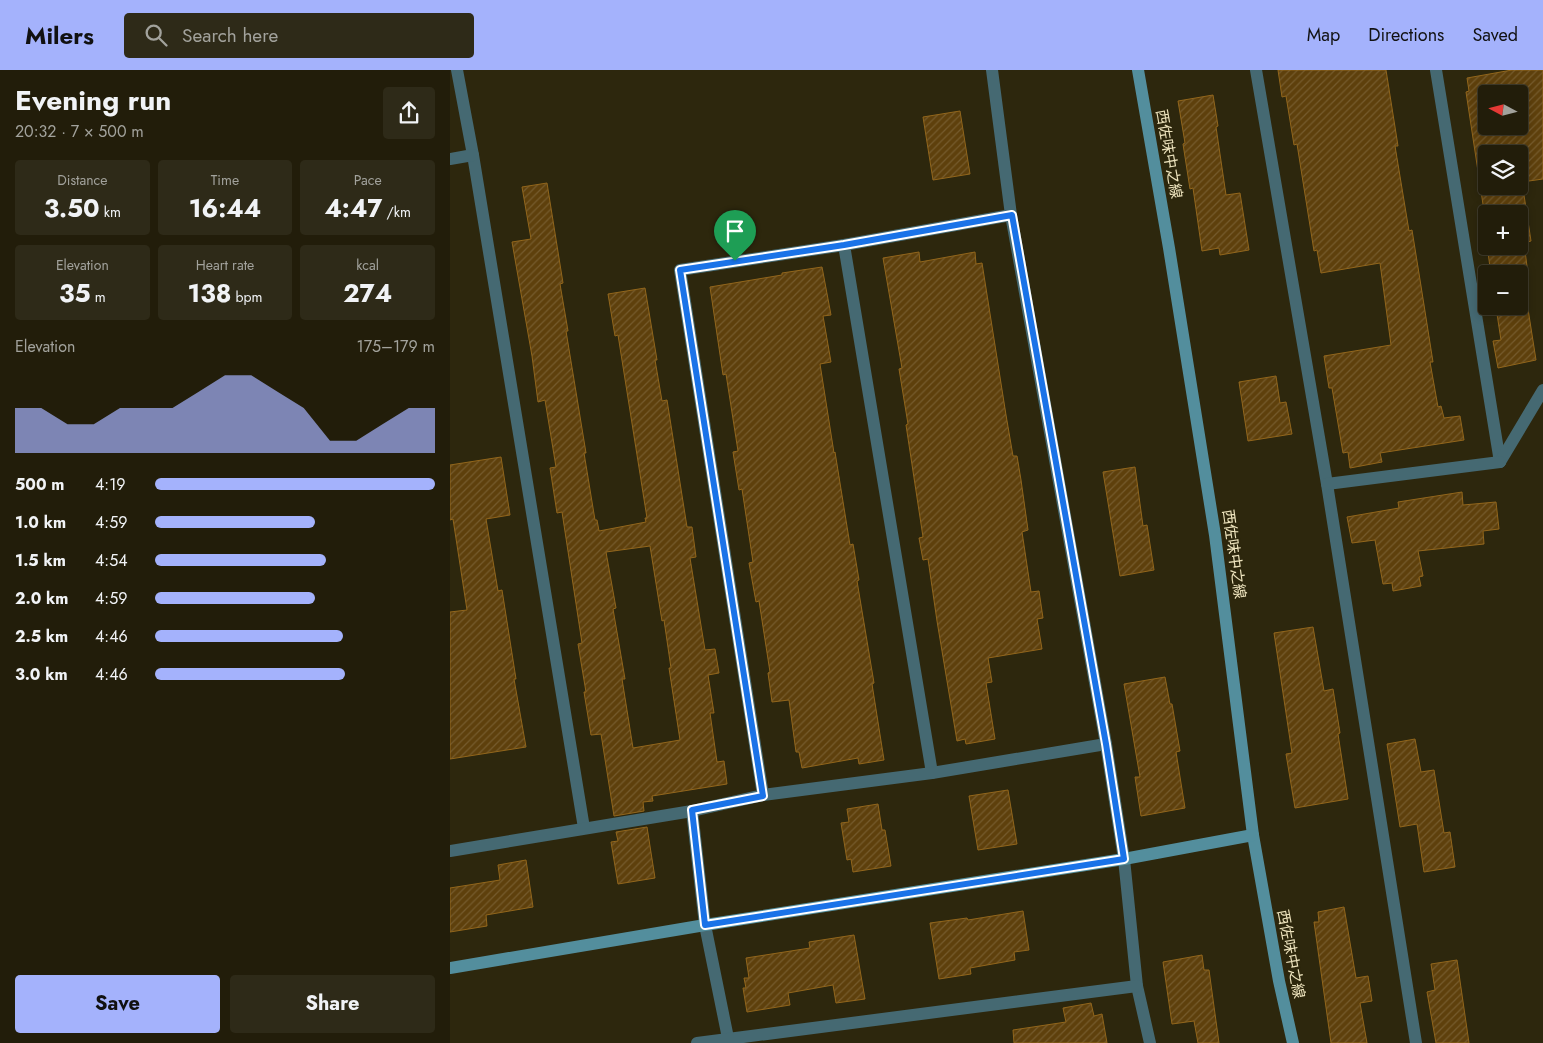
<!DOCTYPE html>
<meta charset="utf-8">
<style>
body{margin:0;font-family:Jost,"Noto Sans JP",sans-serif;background:#2e2a18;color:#f1f3f6;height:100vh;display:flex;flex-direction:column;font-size:19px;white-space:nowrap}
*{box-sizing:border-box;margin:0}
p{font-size:16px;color:#a2a29c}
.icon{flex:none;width:28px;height:28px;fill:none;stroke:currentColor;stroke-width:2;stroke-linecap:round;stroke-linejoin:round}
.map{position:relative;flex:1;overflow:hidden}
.sheet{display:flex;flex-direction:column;background:#221d0a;width:450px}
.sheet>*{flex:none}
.needle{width:32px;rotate:277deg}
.buttons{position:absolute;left:1028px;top:15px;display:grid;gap:10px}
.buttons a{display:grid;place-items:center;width:50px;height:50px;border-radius:5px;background:#221d0a;box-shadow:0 2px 8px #0003,0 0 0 1px #3f3b2b;font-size:25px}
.pin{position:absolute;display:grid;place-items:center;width:42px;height:42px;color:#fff;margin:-51px -21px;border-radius:50% 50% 50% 0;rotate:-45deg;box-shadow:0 0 5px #0007}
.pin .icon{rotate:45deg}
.round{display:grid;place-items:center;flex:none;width:52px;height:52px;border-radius:5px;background:#2e2a18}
.summary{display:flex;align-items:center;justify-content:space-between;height:85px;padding:0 15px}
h1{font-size:28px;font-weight:700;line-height:38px}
.metrics{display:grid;grid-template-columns:repeat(3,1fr);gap:8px;height:85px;padding:5px 15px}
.metrics div{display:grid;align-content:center;border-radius:5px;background:#2e2a18;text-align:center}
.metrics b{font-size:25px;font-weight:700}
.metrics small{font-size:14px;font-weight:400}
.metrics p{font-size:14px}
.chart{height:140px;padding:10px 15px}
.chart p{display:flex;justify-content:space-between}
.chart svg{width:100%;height:90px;margin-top:5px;fill:#a4b2fc;opacity:.7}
.button{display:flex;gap:10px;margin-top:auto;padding:10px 15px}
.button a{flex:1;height:58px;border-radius:5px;background:#a4b2fc;color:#111;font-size:20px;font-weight:700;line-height:58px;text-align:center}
.button a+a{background:#2e2a18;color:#f1f3f6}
ul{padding:0 15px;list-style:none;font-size:16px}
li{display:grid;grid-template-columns:80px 60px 1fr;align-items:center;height:38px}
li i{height:12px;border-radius:6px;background:#a4b2fc}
header{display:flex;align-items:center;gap:30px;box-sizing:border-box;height:70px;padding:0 25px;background:#a4b2fc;color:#111}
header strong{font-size:24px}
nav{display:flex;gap:28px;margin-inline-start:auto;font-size:18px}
.search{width:350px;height:45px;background:#2e2a18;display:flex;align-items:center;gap:12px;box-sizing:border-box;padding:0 18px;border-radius:5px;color:#a2a29c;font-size:19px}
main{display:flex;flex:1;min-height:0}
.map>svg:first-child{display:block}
.building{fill:url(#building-hatch);stroke:#92661c;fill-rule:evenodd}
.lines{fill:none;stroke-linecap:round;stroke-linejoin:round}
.street{stroke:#456972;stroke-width:12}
.secondary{stroke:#538e9d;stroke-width:12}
.route-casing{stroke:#fff;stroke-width:10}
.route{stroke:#1a73e8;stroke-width:6}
.labels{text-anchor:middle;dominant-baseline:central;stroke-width:4;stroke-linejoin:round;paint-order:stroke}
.street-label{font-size:15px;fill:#ede3bd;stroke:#2d270d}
</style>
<header>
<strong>Milers</strong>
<div class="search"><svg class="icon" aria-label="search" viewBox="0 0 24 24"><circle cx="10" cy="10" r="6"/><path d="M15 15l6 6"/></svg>Search here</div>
<nav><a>Map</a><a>Directions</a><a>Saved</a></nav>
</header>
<main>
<section class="sheet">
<div class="summary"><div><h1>Evening run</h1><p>20:32 · 7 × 500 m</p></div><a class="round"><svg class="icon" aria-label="share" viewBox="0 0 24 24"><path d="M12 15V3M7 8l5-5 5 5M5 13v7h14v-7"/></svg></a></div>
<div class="metrics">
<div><p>Distance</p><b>3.50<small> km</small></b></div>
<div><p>Time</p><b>16:44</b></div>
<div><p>Pace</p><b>4:47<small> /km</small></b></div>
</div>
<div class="metrics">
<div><p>Elevation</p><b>35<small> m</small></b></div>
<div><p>Heart rate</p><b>138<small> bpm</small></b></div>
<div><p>kcal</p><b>274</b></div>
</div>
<div class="chart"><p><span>Elevation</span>175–179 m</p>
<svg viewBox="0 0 160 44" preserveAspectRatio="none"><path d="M0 44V22L10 22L20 30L30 30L40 22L50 22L60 22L70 14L80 6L90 6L100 14L110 22L120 38L130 38L140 30L150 22L160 22V44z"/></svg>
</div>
<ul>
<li><b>500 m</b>4:19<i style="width:100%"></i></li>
<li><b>1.0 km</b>4:59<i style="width:57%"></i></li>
<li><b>1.5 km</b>4:54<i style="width:61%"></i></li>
<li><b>2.0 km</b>4:59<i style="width:57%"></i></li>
<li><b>2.5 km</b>4:46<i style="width:67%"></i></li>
<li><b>3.0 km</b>4:46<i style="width:68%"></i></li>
</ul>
<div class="button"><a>Save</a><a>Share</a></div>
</section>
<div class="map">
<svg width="1093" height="973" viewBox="0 0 1093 973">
<defs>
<pattern id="building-hatch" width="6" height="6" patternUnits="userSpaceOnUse" patternTransform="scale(1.25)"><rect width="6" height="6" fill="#5e400c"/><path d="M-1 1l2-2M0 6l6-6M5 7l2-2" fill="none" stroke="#755b2d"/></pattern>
</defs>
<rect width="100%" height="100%" fill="#2d270d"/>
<!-- building -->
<g class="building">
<polygon points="828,0 936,0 948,76 945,76 959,161 962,160 971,216 983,292 980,292 988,337 991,336 994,348 1010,346 1014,370 930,383 932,392 900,398 898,382 893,383 882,318 879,318 874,286 941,275 930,193 871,203 867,180 864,181 847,74 844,75 836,26 832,27"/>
<path d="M1062 0H1093V109L1072 112 1081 171 1074 173 1078 204H1041L1037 176H1069V144H1036V173L1031 141H1034L1016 22 1019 21 1017 8ZM1036 24H1069V56H1036ZM1036 84H1069V116H1036Z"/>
<polygon points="763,25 768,56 766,57 776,125 790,123 799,180 770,185 769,178 752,181 743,118 740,119 733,74 735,73 728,31"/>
<polygon points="510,41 520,104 483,110 473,47"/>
<path d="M97 113 113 213 110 214 118 261H116L136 383H134L145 450H147L149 461 196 452 195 448H197L168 265 165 266 158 224 195 218 207 290H205L212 331 217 330 237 457H242L246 487 240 488 255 580 265 579 269 603 258 605 264 643H260L267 692 274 691 277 714 202 726 203 731 193 732 194 741 164 746 151 664 141 665 134 622H136L128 574 132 573 112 442 107 443 100 398 106 397 95 330 88 332 82 286 62 172 81 169 72 117ZM200 476 212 551 214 550 221 598H219L230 670 183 678 172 609H175L163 539 166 538 156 482Z"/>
<polygon points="469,182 470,192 525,182 526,194 532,193 556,345 563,386 567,386 571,410 578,460 572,462 581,522 589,521 593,548 587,549 592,579 538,588 542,612 536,613 545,669 516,674 515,669 507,671 487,551 478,489 473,490 469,468 473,467 456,355 458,354 449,299 452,298 433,188"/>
<polygon points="372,197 381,245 373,246 381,292 370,294 384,383 385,382 400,475 403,474 409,510 407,511 424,613 422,614 434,690 409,694 408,688 352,698 349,682 346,682 339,630 322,632 318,603 320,602 309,531 306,532 299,493 303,492 292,419 289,420 283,382 288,381 276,304 273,305 260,217 332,205 332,203"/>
<polygon points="1078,239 1086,290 1048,298 1043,271 1051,270 1047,244"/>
<polygon points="826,306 830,333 836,332 842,364 798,371 789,312"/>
<polygon points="51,387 60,445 36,449 48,521 52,520 66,609 64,609 76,677 0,689 0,542 17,540 3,449 0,450 0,395"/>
<polygon points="685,397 693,456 697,455 704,500 670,506 653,402"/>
<polygon points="1012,422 1013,435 1046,432 1049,459 1033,461 1034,474 968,481 973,506 969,507 971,516 943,521 942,513 933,514 925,470 902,473 897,447 949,438 948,432"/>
<polygon points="863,557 874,621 883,619 890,663 888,664 898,729 845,738 836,684 842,683 824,563"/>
<polygon points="715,607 720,634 722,634 730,681 726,682 735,738 691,746 685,707 690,707 674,614"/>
<polygon points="965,669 971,702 984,700 994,763 1000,762 1005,797 974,802 967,754 950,757 937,674"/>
<polygon points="558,720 567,774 528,780 519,726"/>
<polygon points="428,734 432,760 435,760 441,796 403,802 401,789 397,790 391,753 399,752 397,739"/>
<polygon points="197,757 205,808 168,814 161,772 168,771 166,762"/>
<polygon points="76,790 83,837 36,845 37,856 0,862 0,818 50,810 48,795"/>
<polygon points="894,837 906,908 918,906 922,931 910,933 917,973 881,973 864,852 869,852 868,842"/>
<polygon points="573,841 579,880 564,882 565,890 520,898 521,904 489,909 480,853 517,848 518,850"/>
<polygon points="404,865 415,929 386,933 383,915 338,923 340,935 297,942 293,918 296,918 294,908 299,908 296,888 360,878 359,872"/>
<polygon points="752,885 754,900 759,900 769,973 748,973 744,951 722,954 713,892"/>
<polygon points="1007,890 1019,973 986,973 977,922 985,920 981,894"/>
<polygon points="641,933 644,946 652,944 657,973 564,973 563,960 616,952 613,938"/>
</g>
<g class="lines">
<!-- street -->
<g class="street">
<polyline points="7,0 23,85 134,758"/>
<polyline points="542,0 561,145 656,674 674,789 687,916 700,973"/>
<polyline points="806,0 877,414 966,973"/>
<polyline points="986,0 1050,392"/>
<polyline points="0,89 23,85"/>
<polyline points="394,175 482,703"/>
<polyline points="1050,392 1093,320"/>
<polyline points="877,414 1050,392"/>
<polyline points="313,725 230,200 394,175 561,145"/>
<polyline points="242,741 255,855 279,973"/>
<polyline points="0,781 242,741 313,725 482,703 656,674"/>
<polyline points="247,973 687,916"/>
</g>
<!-- secondary -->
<g class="secondary">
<polyline points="688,0 719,178 765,465 803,765 829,911 843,973"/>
<polyline points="0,898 255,855 674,789 803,765"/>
</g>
</g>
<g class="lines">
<!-- route casing -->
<g class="route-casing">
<polygon id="route" points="562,145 656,674 674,789 255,855 242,740 313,726 230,200 394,175"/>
</g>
<!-- route -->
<use href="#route" class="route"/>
</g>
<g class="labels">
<!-- street labels -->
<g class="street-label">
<text transform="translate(719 84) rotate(80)">西佐味中之線</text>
<text transform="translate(784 484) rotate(82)">西佐味中之線</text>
<text transform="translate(841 884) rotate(79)">西佐味中之線</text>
</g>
</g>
</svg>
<div class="buttons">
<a><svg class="needle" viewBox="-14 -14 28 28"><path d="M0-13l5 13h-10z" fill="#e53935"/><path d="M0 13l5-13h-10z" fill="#a2a29c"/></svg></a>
<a><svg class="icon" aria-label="layers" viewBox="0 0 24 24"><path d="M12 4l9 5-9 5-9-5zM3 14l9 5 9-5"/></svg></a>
<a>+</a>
<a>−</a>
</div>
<div class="pin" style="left:285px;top:191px;background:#1e9e55"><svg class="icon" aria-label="arrive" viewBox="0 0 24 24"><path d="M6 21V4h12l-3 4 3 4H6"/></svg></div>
</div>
</main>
